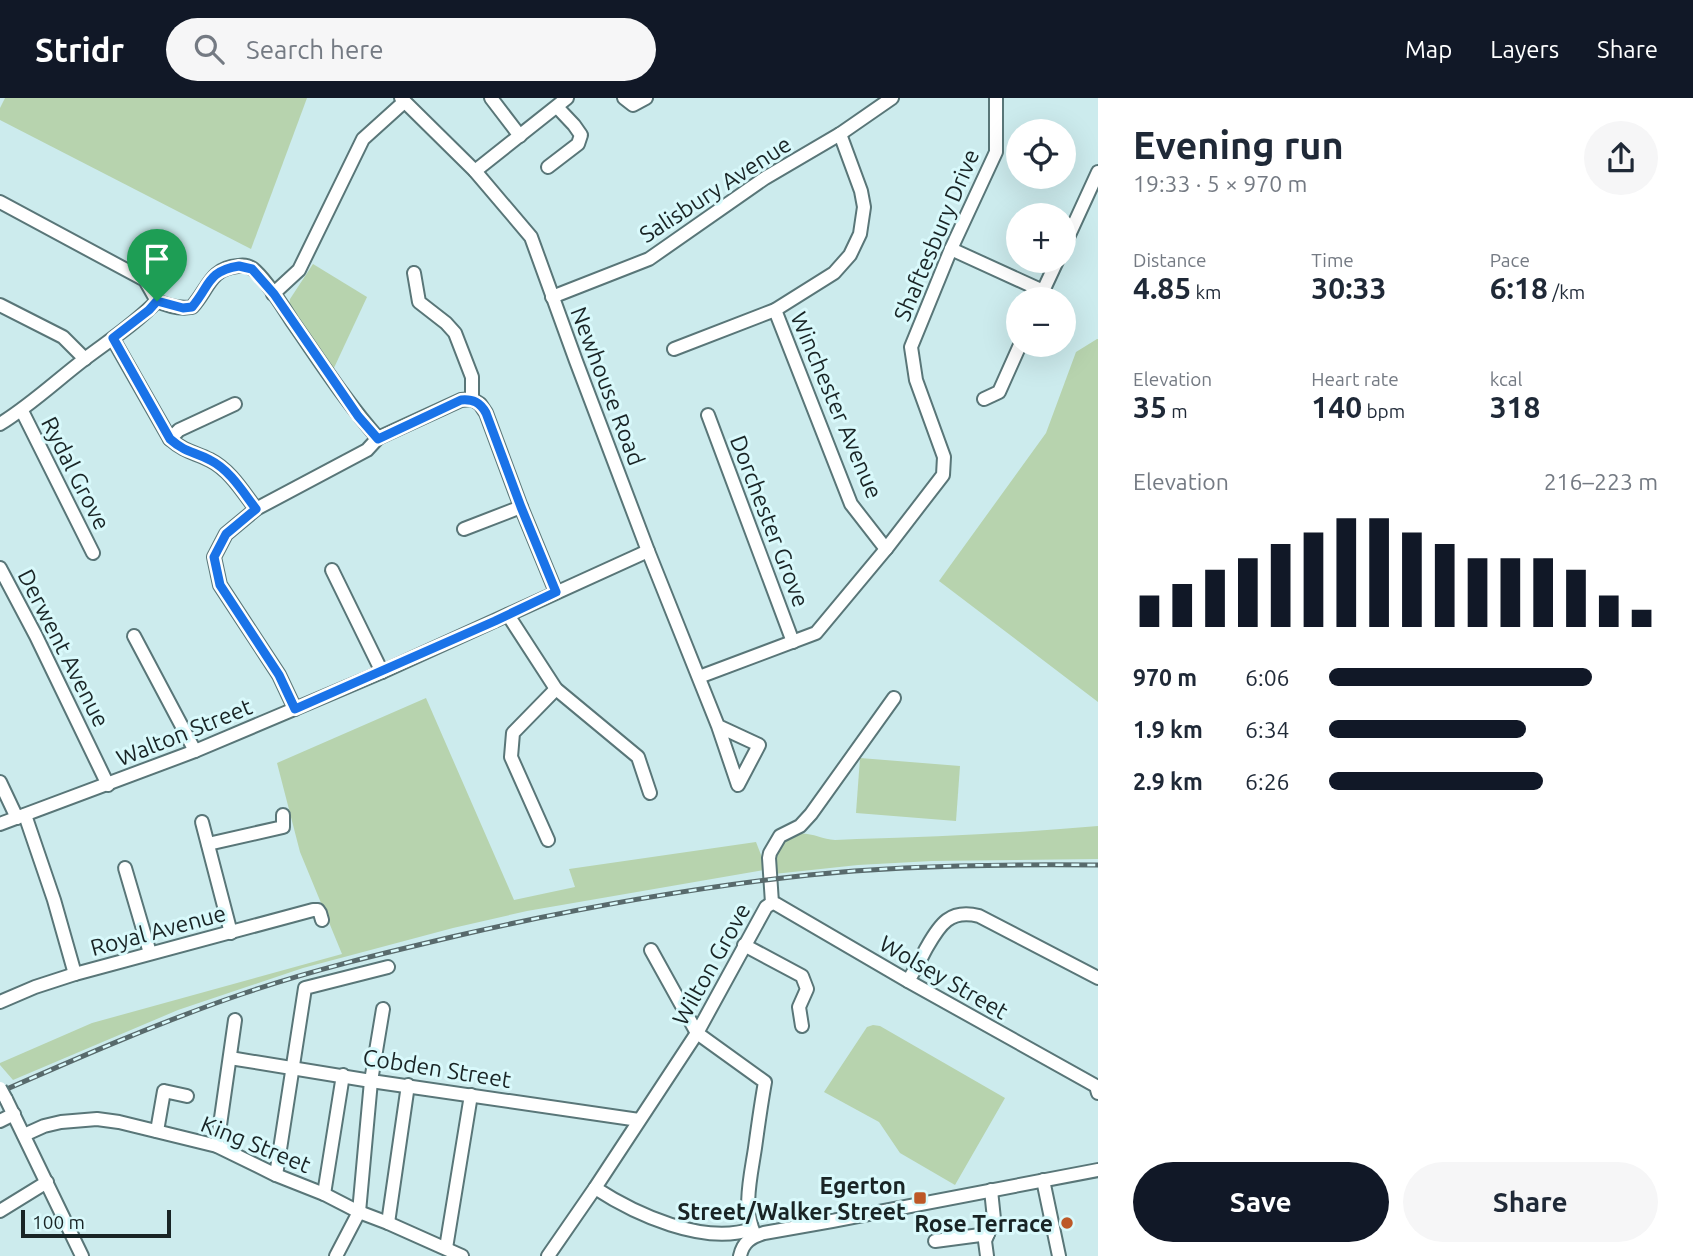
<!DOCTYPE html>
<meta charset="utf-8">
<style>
body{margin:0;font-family:Ubuntu,sans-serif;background:#f6f6f7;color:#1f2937;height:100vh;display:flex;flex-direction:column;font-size:26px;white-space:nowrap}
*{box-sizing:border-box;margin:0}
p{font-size:23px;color:#747a83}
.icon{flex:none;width:38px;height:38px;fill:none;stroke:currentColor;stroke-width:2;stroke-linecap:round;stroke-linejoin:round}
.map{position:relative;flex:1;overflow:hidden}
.panel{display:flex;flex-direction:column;background:#fff;width:595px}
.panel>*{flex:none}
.fabs{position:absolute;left:1006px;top:21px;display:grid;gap:14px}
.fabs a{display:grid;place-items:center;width:70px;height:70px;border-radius:50%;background:#fff;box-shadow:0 7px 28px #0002;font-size:35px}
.scale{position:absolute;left:21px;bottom:18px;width:150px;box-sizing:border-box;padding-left:7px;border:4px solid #192425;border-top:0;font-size:19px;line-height:24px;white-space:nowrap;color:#192425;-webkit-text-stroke:5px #d9f9fb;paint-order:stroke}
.pin{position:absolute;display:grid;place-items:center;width:60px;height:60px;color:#fff;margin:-72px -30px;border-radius:50% 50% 50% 0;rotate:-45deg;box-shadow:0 0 7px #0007}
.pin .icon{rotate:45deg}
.round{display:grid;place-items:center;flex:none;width:74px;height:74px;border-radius:37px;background:#f6f6f7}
.head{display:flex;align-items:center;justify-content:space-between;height:119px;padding:0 35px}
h1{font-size:38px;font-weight:700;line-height:52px}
.figures{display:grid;grid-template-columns:repeat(3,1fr);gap:10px;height:119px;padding:7px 35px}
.figures div{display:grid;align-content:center}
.figures b{font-size:30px;font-weight:700}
.figures small{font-size:19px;font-weight:400}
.figures p{font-size:19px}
.chart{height:196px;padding:14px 35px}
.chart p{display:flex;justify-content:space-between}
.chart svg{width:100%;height:126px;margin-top:7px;stroke:#111827;stroke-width:6}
.button{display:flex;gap:14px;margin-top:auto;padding:14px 35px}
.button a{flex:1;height:80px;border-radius:42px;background:#111827;color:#fff;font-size:28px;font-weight:700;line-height:80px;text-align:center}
.button a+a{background:#f6f6f7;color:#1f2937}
ul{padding:0 35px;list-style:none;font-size:23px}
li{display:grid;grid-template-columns:112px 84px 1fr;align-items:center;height:52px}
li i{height:18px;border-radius:9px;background:#111827}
header{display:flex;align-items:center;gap:42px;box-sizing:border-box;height:98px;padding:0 35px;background:#111827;color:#fff}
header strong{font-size:33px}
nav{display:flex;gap:38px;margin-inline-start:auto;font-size:24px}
.search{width:490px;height:63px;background:#f6f6f7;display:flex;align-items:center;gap:18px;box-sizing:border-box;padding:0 24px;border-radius:38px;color:#747a83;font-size:26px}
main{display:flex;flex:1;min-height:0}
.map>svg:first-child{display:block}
.green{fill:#b7d3ae}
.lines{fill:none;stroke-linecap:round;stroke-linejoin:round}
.minor-casing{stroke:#597678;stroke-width:16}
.minor{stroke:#fff;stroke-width:12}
.rail-casing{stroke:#586a6c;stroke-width:5}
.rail{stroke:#d9f9fb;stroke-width:2.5;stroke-dasharray:8;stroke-linecap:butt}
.minor-bridge-casing{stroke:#597678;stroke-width:16;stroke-linecap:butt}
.minor-bridge{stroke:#fff;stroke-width:12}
.route-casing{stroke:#fff;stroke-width:14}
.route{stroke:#1a73e8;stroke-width:9}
.poi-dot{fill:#bd5827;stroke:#d9f9fb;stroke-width:2.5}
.labels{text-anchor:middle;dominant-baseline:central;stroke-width:6;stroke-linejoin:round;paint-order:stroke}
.street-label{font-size:23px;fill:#192425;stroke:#d9f9fb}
.poi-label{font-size:23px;font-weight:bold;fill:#192425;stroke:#d9f9fb;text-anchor:end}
</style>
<header>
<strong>Stridr</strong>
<div class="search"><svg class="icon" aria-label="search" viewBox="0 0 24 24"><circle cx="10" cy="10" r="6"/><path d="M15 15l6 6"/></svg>Search here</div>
<nav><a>Map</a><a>Layers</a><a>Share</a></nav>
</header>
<main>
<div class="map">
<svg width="1098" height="1158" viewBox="0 0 1098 1158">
<rect width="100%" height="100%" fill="#ccebed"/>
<!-- green -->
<g class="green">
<polygon points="5,0 307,0 251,151 0,22 0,10"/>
<polygon points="313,166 367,199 333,272 289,207 290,201"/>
<polygon points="1097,241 1098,241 1098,604 939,483 1046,335 1076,254"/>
<polygon points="426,600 514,802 575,789 569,771 756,744 763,762 764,772 527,813 453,830 303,870 178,912 13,982 0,967 0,965 92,925 342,856 300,754 277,665"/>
<polygon points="860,660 960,668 956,723 856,715"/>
<path d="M1098 728V761L932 763 858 767 774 776C773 761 774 747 789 739 804 730 819 741 835 742 842 742 850 741 857 741 938 739 1018 735 1098 728Z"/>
<polygon points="873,927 880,928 1005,1000 955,1087 900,1055 879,1024 824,994 867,929"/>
</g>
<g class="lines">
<!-- minor casing -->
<g class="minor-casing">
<g id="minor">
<polyline points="401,0 475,73 531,139 576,263 648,453 718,628 738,687 759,647 718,628"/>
<polyline points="491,0 520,38"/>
<polyline points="624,0 633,7 646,0"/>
<polyline points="548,69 578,46 581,37 574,27 557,9"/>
<polyline points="475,73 567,0"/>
<polyline points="0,104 145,182 157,203"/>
<polyline points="1064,148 1098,74"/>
<polyline points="951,151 1043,193 1040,201"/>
<polyline points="414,175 419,204 446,225 455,235 472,279 472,301 480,306 486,315 521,409 556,494"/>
<polyline points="1043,193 1057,163"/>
<polyline points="273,196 299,172 363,41 404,4"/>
<polyline points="552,199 649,161 765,80 840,36 892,0"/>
<path d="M157 203C168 208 181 211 192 209 208 192 210 170 238 168 243 167 249 168 253 171 266 181 283 209 292 223 320 263 346 304 378 340"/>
<polyline points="0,207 63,239 85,261"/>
<polyline points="775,212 851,406 886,451"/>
<path d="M113 241 170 341C185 354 194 354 210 362 230 372 243 394 256 411"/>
<polyline points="674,251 775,212 834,175 850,157 860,136 864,109 861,93 840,36"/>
<polyline points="984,301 999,294 1020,247"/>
<polyline points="22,313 93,455"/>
<polyline points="708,317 793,544"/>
<path d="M0 326C31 307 57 282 86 260 110 242 136 225 157 203"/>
<polyline points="170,341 179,332 235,306"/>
<polyline points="464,431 521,409"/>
<polyline points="0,470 36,538 108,687"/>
<polyline points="332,472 382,574"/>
<polyline points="508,517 556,591 638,659 650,695"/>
<polyline points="134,538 195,653"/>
<polyline points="699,579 816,535 886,451 943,377 944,359 916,282 911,249 951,151 996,54 996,0"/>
<polyline points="295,611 279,577 220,487 214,459 226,436 256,411 367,352 378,340 461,302 472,301"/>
<polyline points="0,684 17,720"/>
<polyline points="25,717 54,802 75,876"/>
<polyline points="202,724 231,835"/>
<polyline points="0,726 195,653 382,574 648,453"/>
<polyline points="548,742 511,659 513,635 556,591"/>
<polyline points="208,746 283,729 283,717"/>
<polyline points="125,770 150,855"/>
<polyline points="772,805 776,806 908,883 1096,988 1098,995"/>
<polyline points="772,805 769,760 770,755 780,738 800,728 811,716 894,600"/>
<polyline points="744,847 802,878 807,891 799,909 802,928"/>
<path d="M651 852 697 935 765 984C761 1006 758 1028 755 1050 751 1077 742 1112 755 1137"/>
<path d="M908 883C915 872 921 860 927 849 940 826 950 811 979 818L1098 880"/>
<polyline points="0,904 35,889 75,876 313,812 318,812 320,815 322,822"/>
<polyline points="230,960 371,983 639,1022"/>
<polyline points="6,1001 82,1158"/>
<polyline points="0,1023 14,1016"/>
<polyline points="157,1033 164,993 187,998"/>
<polyline points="24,1037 44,1028 61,1024 97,1021 119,1024 217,1048 276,1077 324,1096 359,1114 388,1125 462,1158"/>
<polyline points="217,1048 235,922"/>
<polyline points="276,1077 305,890 388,869"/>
<polyline points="1043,1082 1059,1158"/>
<path d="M595 1090C635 1116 704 1148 752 1131"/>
<polyline points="324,1096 343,977"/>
<polyline points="0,1113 47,1084"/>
<polyline points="388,1125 408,987"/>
<polyline points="935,1143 988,1136"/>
<polyline points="446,1150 471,997"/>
<polyline points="336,1158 359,1114 371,983 383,911"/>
<polyline points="548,1158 595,1090 697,935 766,809 772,805"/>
<path d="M740 1158C743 1144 751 1139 764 1135L832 1123 1098 1072"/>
<polyline points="987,1158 985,1143 994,1121 991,1092"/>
</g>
</g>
<!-- minor -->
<use href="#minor" class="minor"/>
<!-- rail casing -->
<g class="rail-casing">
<path id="rail" d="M0 994C80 959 160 924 242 896 312 872 384 855 456 838 573 811 690 790 809 777 904 767 1002 766 1098 767"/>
</g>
<!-- rail -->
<use href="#rail" class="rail"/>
<!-- minor-bridge casing -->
<g class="minor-bridge-casing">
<polyline id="minor-bridge" points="0,990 6,1001"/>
</g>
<!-- minor-bridge -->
<use href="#minor-bridge" class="minor-bridge"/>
</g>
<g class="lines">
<!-- route casing -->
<g class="route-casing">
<path id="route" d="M239 168 252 171 274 196 358 318 378 341 461 302C473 301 480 304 486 315L521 409 556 494 495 523 295 611 279 577 220 487 214 459 226 436 256 411C243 394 230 372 210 362 193 353 186 355 170 341L113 240 149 212 157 203 183 210 192 209C210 188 207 173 239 168Z"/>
</g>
<!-- route -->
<use href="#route" class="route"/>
</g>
<!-- markers -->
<g class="poi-dot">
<rect x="913" y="1093" width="14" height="14" rx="3.5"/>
<circle cx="1067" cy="1125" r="7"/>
</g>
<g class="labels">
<!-- street labels -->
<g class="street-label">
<text transform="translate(715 91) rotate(-33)">Salisbury Avenue</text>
<text transform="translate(936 137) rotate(-67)">Shaftesbury Drive</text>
<text transform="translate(608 288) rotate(69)">Newhouse Road</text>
<text transform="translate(837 307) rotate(67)">Winchester Avenue</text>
<text transform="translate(76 375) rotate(63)">Rydal Grove</text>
<text transform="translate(770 423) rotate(69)">Dorchester Grove</text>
<text transform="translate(64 550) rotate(63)">Derwent Avenue</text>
<text transform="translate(184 634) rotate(-22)">Walton Street</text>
<text transform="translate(158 832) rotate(-15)">Royal Avenue</text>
<text transform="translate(711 866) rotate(-61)">Wilton Grove</text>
<text transform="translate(944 879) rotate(30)">Wolsey Street</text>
<text transform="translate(437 970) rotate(9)">Cobden Street</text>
<text transform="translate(256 1046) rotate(22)">King Street</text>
</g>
<!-- poi labels -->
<g class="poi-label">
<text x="906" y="1087">Egerton<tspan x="906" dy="26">Street/Walker Street</tspan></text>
<text x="1053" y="1125">Rose Terrace</text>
</g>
</g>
</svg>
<div class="fabs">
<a><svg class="icon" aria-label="locate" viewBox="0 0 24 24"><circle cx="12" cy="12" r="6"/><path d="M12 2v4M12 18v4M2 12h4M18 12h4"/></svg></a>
<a>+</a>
<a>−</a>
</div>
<div class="scale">100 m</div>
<div class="pin" style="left:157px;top:203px;background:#1e9e55"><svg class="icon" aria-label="arrive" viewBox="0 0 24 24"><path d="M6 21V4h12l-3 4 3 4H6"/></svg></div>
</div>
<section class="panel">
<div class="head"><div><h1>Evening run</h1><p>19:33 · 5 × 970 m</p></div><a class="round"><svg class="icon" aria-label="share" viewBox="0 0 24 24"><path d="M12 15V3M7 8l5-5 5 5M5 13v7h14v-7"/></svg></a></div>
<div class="figures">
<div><p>Distance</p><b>4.85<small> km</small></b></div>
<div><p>Time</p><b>30:33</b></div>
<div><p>Pace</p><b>6:18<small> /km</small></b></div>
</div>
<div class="figures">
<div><p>Elevation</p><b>35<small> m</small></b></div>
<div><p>Heart rate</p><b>140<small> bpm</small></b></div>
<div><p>kcal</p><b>318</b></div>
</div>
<div class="chart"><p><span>Elevation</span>216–223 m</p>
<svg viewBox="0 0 160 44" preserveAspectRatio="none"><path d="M5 44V33M15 44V29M25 44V24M35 44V20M45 44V15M55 44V11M65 44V6M75 44V6M85 44V11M95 44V15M105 44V20M115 44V20M125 44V20M135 44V24M145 44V33M155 44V38"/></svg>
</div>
<ul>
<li><b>970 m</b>6:06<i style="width:80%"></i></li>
<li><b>1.9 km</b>6:34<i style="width:60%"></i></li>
<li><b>2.9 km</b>6:26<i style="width:65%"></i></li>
</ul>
<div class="button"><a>Save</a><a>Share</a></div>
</section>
</main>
